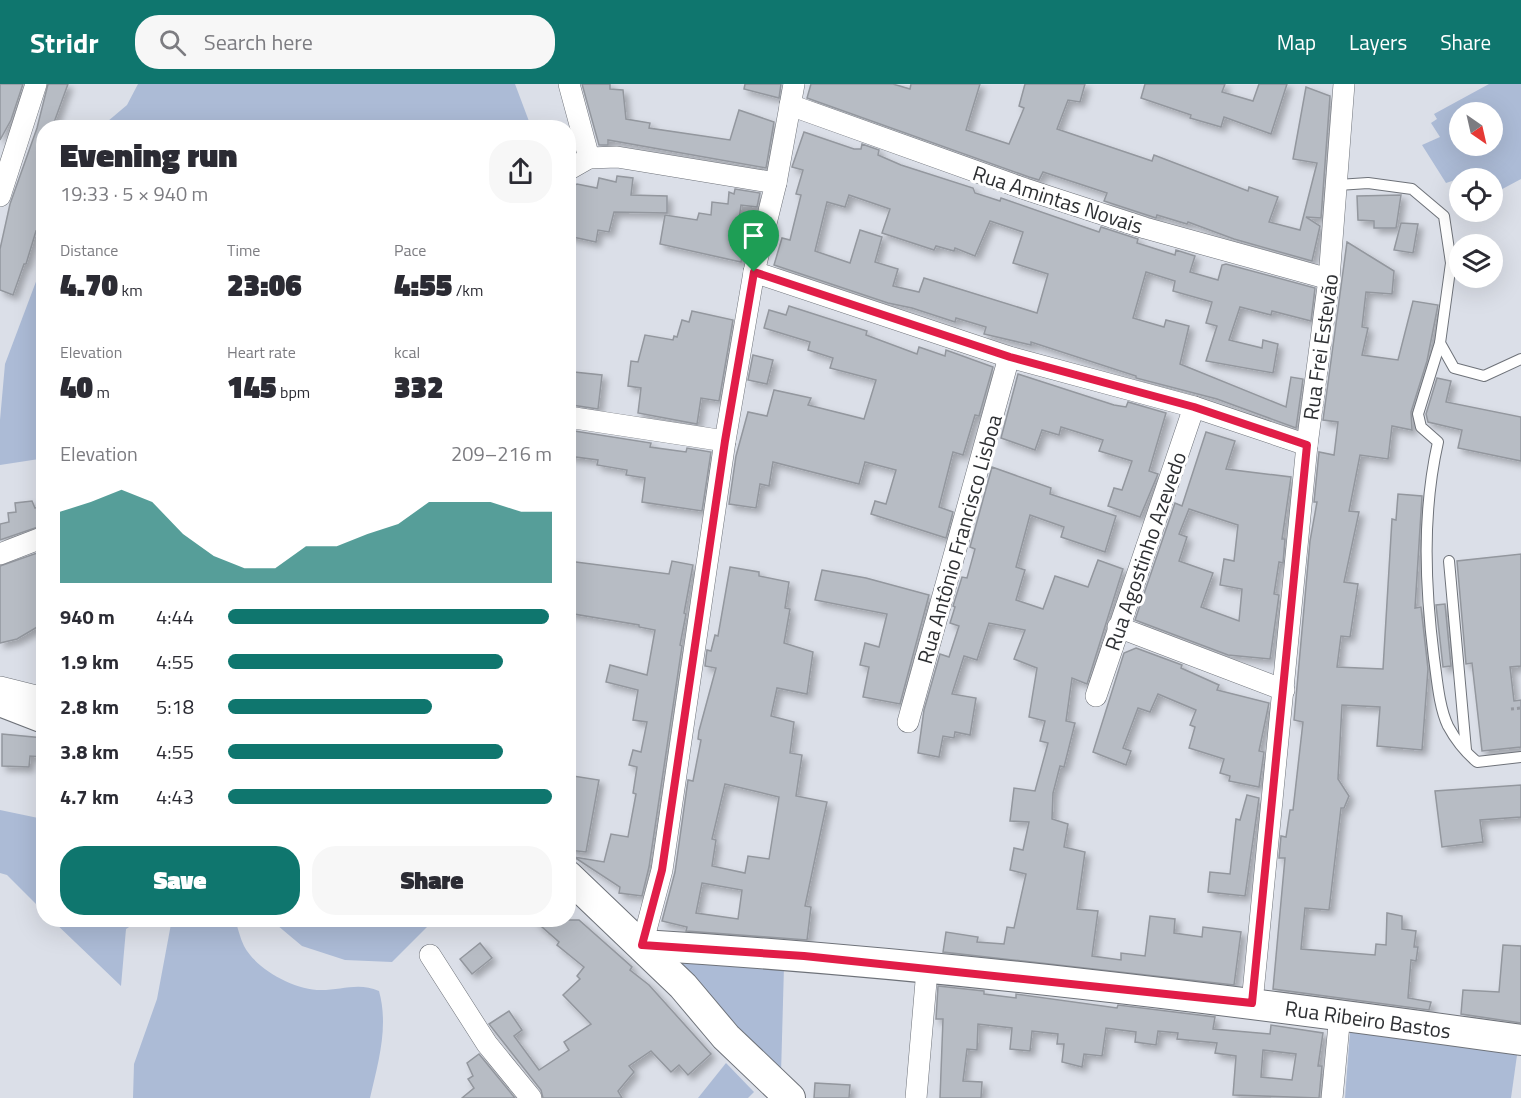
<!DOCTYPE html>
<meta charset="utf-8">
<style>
body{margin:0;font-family:"Titillium Web",sans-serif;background:#f7f7f7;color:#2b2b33;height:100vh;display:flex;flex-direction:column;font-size:22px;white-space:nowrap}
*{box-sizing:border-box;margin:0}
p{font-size:20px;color:#7c7c81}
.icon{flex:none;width:33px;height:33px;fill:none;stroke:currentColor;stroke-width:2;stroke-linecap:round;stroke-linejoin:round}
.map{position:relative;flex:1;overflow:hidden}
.side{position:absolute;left:36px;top:36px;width:540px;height:807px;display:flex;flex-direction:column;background:#fff;border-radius:24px;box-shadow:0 6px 24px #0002}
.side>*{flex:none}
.needle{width:39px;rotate:146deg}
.fabs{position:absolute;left:1449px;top:18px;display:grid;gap:12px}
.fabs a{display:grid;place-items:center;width:54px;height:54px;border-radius:50%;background:#fff;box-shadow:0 6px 24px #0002;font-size:30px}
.pin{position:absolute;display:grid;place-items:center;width:51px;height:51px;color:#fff;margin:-62px -26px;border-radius:50% 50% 50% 0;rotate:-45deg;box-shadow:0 0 6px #0007}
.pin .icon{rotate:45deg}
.round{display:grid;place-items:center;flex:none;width:63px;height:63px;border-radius:24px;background:#f7f7f7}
.headline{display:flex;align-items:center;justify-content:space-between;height:102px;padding:0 24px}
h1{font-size:33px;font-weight:800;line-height:45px}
.figures{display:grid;grid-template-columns:repeat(3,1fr);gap:9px;height:102px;padding:6px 24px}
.figures div{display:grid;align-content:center}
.figures b{font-size:30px;font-weight:800}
.figures small{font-size:16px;font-weight:400}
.figures p{font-size:16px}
.chart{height:168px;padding:12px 24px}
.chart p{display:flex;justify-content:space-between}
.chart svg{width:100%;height:108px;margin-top:6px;fill:#0f766e;opacity:.7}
.cta{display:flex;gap:12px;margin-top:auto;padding:12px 24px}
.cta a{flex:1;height:69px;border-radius:24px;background:#0f766e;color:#fff;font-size:24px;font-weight:800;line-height:69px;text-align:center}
.cta a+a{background:#f7f7f7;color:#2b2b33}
ul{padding:0 24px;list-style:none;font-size:20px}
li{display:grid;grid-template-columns:96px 72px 1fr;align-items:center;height:45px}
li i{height:15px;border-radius:8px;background:#0f766e}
header{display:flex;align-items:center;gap:36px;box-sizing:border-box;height:84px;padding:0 30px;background:#0f766e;color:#fff}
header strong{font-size:28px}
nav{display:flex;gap:33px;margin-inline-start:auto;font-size:21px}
.search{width:420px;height:54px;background:#f7f7f7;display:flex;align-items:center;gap:15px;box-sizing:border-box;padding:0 21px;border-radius:24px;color:#7c7c81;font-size:22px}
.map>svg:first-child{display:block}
.green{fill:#acbbd6;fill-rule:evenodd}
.building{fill:#b7bcc4;stroke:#93979e;stroke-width:1.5;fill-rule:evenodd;filter:url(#shadow)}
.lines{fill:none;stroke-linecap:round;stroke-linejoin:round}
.lane-casing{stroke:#6e7279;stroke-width:12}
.street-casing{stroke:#6e7279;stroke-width:22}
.secondary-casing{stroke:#6e7279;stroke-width:32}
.path{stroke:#9699a0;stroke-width:3;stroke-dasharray:3 3;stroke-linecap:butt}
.lane{stroke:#fff;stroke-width:10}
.street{stroke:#fff;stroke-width:21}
.secondary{stroke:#fff;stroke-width:30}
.route-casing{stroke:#fff;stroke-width:12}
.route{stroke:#e11d48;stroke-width:8}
.labels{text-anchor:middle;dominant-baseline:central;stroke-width:6;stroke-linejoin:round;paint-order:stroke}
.street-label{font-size:21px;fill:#2e3033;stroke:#fff}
</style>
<header>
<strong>Stridr</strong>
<div class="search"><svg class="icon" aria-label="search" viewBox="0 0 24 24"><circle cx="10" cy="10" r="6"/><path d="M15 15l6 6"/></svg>Search here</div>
<nav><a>Map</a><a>Layers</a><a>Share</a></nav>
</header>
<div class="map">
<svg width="1521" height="1014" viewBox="0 0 1521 1014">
<defs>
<filter id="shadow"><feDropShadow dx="4.5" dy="4.5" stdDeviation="3" flood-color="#0004"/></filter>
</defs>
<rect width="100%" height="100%" fill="#dbdfe8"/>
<!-- green -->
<g class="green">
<polygon points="138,0 515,0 530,40 525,44 101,43 127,21"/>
<path d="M1489 0H1521V95L1493 110 1492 94H1461L1446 99 1422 61 1440 53 1431 39 1437 35 1434 30ZM1460 28H1492V62H1460Z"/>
<polygon points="43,179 43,381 39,375 0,381 0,336 5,280"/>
<polygon points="0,726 43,735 43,827 7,791 0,789"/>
<polygon points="52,836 140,836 126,845 121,902"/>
<path d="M187 836H235C238 844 240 854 244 862 256 885 294 906 321 906 342 906 359 898 379 907 389 943 378 979 370 1014H133L134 980 157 915 171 840Z"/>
<polygon points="271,836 434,836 392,878 345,876 302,862"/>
<polygon points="694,869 784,882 781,990 681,888 679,879"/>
<polygon points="1350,948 1518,964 1511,1014 1345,1014"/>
<polygon points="726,979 754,1008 748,1014 698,1014"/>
</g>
<!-- building -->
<g class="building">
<polygon points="0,0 23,0 11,36 0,56"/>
<polygon points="48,0 68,0 52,44 44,44 44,149 36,147 26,180 24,180 13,211 0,206 0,165 10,120 37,44"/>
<polygon points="582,0 610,0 610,5 623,6 626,35 650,39 649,44 730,56 739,26 774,38 766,84 608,56 608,61 599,61"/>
<polygon points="745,0 781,0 779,14 744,5"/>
<polygon points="811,0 893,0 910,5 911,0 980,0 966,46 1009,60 1024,24 1019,22 1025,0 1085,0 1080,18 1068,16 1057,45 1152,77 1154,71 1248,107 1249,103 1278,113 1269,138 1300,146 1317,79 1293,75 1306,3 1330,12 1321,134 1306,133 1320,142 1312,177 1234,155 1188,138 1187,140 1157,131 1156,134 1104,117 1107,109 1043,88 1039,96 1029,93 807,14"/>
<polygon points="1145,0 1225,0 1222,8 1253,17 1259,0 1287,0 1271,50 1224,33 1221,43 1190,34 1191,31 1141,14"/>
<path d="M804 48 854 65H861L862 60 879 66 878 71 901 81 973 104 975 109 1000 117 1001 114 1099 148 1101 143 1138 155 1137 159 1175 171 1176 166 1195 172 1190 188 1218 196 1222 181 1226 180 1315 204 1311 237 1272 227 1271 231 1240 223 1229 256 1262 264 1263 256 1278 260 1273 289 1206 277 1217 242 1206 239 1212 218 1173 207 1175 197 1146 188 1133 234 1164 243 1166 236 1189 242 1180 280 1286 323 1291 293 1303 295 1296 344 1217 315 1136 294V292L1031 258V261L984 250 986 243 956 234 955 238 912 224 888 219 774 181 782 154 790 156 801 111 796 110 803 86 792 83ZM849 111 890 125 882 149 934 166 936 162 954 167 955 164 975 172 990 137 1023 148 1013 179 1048 190 1037 229 924 194 919 208 893 202 898 185 875 178 882 153 860 146 850 179 815 167 827 118 845 123Z"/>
<polygon points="617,92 633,94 631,111 667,112 667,129 614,128 609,148 598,146 596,158 568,152 573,121 568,120 571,104 577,100 597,104 599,94 616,98"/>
<polygon points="735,105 760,109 757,123 741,121 736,157 745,159 741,178 660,160 665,131 697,136 699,129 711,131 712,118 728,120 729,108 734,110"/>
<polygon points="1401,111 1396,144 1374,144 1374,137 1358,136 1357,112"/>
<polygon points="1401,139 1418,140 1413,169 1394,166"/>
<polygon points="1347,158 1394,187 1392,210 1366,208 1362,243 1368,244 1362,271 1398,276 1413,217 1438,221 1427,277 1411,328 1412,346 1392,342 1388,375 1360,371 1349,427 1359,428 1344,498 1358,500 1350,553 1341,552 1337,583 1383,585 1392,435 1396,436 1398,410 1422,412 1415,524 1421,523 1428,585 1422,666 1377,662 1380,623 1342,621 1338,695 1349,712 1344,724 1341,724 1329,826 1305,824 1301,865 1375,871 1376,860 1386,861 1387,829 1402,832 1402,845 1416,847 1414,863 1418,863 1416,877 1411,876 1408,914 1431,918 1429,926 1273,905 1285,774 1279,774 1281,752 1286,753 1290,726 1293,726 1303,638 1294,636 1310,457 1317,418 1314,418 1319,368 1334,371 1338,338 1323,336"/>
<polygon points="789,222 867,247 866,251 917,270 919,263 945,272 946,266 993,283 979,332 975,331 963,371 953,368 939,423 953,428 946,454 871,430 875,417 886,420 896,386 865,378 859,400 773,378 769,402 760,400 756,424 729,420 736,372 748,328 767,332 774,306 811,314 808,321 864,335 876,296 830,284 833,274 808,266 810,258 764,244 769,226 786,231"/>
<polygon points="692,227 733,236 719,317 701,314 697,340 638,329 641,304 628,302 631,277 638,278 645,251 673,256 674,252 677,253 682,236 689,238"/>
<polygon points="753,271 773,276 767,300 748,296"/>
<polygon points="574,288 602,291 598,325 572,321"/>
<polygon points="1018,290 1114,321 1126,323 1128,318 1166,329 1149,387 1158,390 1140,433 1108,422 1114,404 1122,406 1132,377 1099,367 1103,356 1061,343 1059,351 1042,346 1035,366 1001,354"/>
<polygon points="1437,294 1451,297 1446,318 1521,333 1521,377 1458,364 1462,346 1428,338 1426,330"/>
<polygon points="568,346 651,359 650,363 686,368 687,364 711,368 702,427 642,418 645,394 626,391 627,386 597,381 598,376 568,372"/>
<path d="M1206 348 1235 357 1226 385 1291 393 1282 455H1285L1283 479 1279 478 1274 510 1279 511 1270 575 1228 571 1135 536 1175 419 1182 422ZM1189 425 1238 441 1234 477 1224 475 1220 501 1242 505 1239 537 1201 523 1213 489 1179 477 1187 453 1179 450Z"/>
<polygon points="992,383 1051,404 1050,410 1116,432 1105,468 1061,453 1064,443 1030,431 1016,483 1025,486 1016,516 1043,525 1055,492 1088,503 1098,476 1123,485 1087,600 1072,594 1066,637 1075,639 1064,683 1060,682 1053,709 1052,735 1068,740 1064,763 1085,768 1077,825 1098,827 1092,872 1121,876 1121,869 1145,872 1150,832 1175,835 1174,849 1202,853 1203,843 1241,848 1234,901 943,868 946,848 978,853 977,858 1004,860 1007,843 1014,844 1026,790 1010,786 1014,764 1023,766 1029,738 1010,737 1014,704 1035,707 1048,659 1040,657 1045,637 1029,633 1037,584 1014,575 1025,546 989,539 977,576 964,572 952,610 976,614 970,651 955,648 954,654 943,652 939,673 918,669 924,626 940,570 949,573 959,542 950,539 955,523 953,522 962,493 967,494 975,465 970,463"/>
<polygon points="32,417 35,424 44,421 44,441 0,456 0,440 9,438 8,429 16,428 15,419"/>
<polygon points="37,469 44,473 44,539 17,555 0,559 0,482"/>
<polygon points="1521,470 1521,582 1510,583 1514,617 1521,616 1521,663 1482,667 1472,579 1466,580 1457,477"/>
<polygon points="568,477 669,490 672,477 693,481 684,529 686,530 680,561 682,562 649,783 642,812 619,809 620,803 574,773 604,778 611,750 628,753 636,710 633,709 637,683 629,681 633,666 641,668 647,638 633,636 638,606 606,598 610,581 647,591 655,546 639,543 639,541 568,529"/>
<path d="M730 483 759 488V492L789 498 785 524 790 525 784 559 813 568 807 610 777 604 771 632 794 638 790 669 802 671 796 712 827 718 805 822 811 823 807 856 686 847 687 843 662 837 675 788 688 696 693 697 701 656 698 655 699 647 716 584 705 582 707 566 711 567 715 551 718 552ZM725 700 779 713 769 775 748 772 745 789 712 782 716 756 712 755ZM702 799 742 806 738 835 696 829Z"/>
<polygon points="822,486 866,494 929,511 900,620 863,613 869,583 860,581 865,559 879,563 887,530 815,516"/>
<polygon points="1445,520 1451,582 1443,583 1436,521"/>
<polygon points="1136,564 1182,581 1181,584 1219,601 1217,606 1269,619 1259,667 1264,668 1259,703 1229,697 1230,692 1220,689 1224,675 1189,664 1195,643 1190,641 1196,626 1158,610 1150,628 1138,624 1123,664 1131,667 1126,681 1093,668 1124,569"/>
<polygon points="2,650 44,654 44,673 30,672 29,683 2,682"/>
<polygon points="573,692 599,696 586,768 568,766 568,730"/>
<polygon points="1521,701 1521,733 1480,736 1483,758 1442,763 1435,707"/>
<polygon points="1247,711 1259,714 1245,812 1208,808 1210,788 1230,790 1236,735 1240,736"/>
<polygon points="534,836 579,836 632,883 630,886 649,901 711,970 688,991 679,981 671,988 651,967 629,982 634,988 618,1007 622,1014 543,1014 541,1006 489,940 509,927 522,946 514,952 539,986 569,966 564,958 591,940 563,911 580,895 577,892 584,883 557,861 559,858"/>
<polygon points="480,859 492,874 472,890 460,875"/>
<polygon points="1503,861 1521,862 1521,939 1461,930 1463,906 1499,908"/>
<path d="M938 902 984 907V910L1016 914V910L1117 924 1118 921 1215 933 1213 945 1270 950 1271 941 1323 949 1318 982H1322L1319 1014 1233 1011 1236 972 1215 969 1217 959 1177 955 1178 949 1158 947 1156 961 1135 958 1136 948 1106 944 1102 972 1084 970 1082 983 1062 978 1064 960H1057L1058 950 1032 947 1030 967 1010 965 1012 944 978 940 977 966 967 965 963 997 982 998 981 1014H940L943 935H936ZM1263 966 1296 970 1292 996 1261 993Z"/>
<polygon points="479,970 515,1014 462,1014 474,1004 468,995 473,992 467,979"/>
<polygon points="815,999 850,1001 849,1014 814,1014"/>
</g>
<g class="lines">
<!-- lane casing -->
<g class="lane-casing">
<g id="lane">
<polyline points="1338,101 1368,99 1412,105 1444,132 1451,179 1440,259 1454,284 1484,292 1521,275"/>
<path d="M1440 259 1418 330 1421 343 1438 358C1422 429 1425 502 1434 574 1437 595 1439 623 1448 642 1455 655 1465 668 1477 678L1521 673"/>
<polyline points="1449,477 1466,666"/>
</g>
</g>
<!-- street casing -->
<g class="street-casing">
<g id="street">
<polyline points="569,0 589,74"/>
<polyline points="790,21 1025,105 1145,144 1329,195"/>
<polyline points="568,86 589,74 617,73 776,99"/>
<polyline points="0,112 36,0"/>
<polyline points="754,188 1009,273 1194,323 1307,361"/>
<polyline points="568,333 725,357"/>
<polyline points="0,470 44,453"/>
<polyline points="1118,543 1284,606"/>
<polyline points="0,603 44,614"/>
<polyline points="1096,612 1194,323"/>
<polyline points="908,638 1009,273"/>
<polyline points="642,861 662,786 725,357 754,188 776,99 794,0"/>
<polyline points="430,871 487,960 531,1014"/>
<polyline points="1252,919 1307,361 1329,195 1344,0"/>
<polyline points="916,1014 927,886"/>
<polyline points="1332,1014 1340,930"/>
</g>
</g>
<!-- secondary casing -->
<g class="secondary-casing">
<g id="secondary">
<polyline points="0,617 44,634"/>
<polyline points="568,792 683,902 726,953 790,1014"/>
<path d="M642 861C936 879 1229 915 1521 956"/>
</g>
</g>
<!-- path -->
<polyline class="path" points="1511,625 1521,624"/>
<!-- lane -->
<use href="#lane" class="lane"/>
<!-- street -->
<use href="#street" class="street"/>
<!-- secondary -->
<use href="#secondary" class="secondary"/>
</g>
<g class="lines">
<!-- route casing -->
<g class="route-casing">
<polygon id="route" points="754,188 1010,273 1194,323 1307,361 1252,919 804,872 642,861 662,786 725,357"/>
</g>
<!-- route -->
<use href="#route" class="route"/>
</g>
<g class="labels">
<!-- street labels -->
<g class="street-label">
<text transform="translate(1058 115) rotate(18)">Rua Amintas Novais</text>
<text transform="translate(1320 263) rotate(-82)">Rua Frei Estevão</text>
<text transform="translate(959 455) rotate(-74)">Rua Antônio Francisco Lisboa</text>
<text transform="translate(1145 467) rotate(-71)">Rua Agostinho Azevedo</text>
<text transform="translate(1368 935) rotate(8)">Rua Ribeiro Bastos</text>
</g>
</g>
</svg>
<div class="fabs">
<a><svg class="needle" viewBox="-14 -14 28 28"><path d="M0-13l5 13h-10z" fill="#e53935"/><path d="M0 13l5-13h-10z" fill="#7c7c81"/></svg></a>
<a><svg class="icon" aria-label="locate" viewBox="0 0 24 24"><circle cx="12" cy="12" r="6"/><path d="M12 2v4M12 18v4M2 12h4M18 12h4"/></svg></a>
<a><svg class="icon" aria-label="layers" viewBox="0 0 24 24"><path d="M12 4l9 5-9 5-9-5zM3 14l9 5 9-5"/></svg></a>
</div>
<div class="pin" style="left:754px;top:188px;background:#1e9e55"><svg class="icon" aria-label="arrive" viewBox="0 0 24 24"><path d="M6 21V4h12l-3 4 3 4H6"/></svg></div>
<section class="side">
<div class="headline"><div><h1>Evening run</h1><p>19:33 · 5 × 940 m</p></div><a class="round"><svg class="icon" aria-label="share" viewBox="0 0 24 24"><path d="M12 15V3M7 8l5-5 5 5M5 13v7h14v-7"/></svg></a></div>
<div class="figures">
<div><p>Distance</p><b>4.70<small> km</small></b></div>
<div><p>Time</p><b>23:06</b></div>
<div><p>Pace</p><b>4:55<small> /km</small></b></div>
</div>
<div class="figures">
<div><p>Elevation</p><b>40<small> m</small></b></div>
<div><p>Heart rate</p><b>145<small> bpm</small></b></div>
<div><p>kcal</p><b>332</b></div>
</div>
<div class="chart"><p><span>Elevation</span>209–216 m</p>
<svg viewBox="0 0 160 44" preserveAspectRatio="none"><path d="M0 44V15L10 11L20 6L30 11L40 24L50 33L60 38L70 38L80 29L90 29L100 24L110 20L120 11L130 11L140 11L150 15L160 15V44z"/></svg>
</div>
<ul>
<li><b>940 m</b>4:44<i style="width:99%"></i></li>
<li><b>1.9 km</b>4:55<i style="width:85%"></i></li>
<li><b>2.8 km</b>5:18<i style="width:63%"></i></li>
<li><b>3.8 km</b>4:55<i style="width:85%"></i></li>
<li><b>4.7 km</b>4:43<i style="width:100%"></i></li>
</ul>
<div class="cta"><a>Save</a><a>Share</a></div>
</section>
</div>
